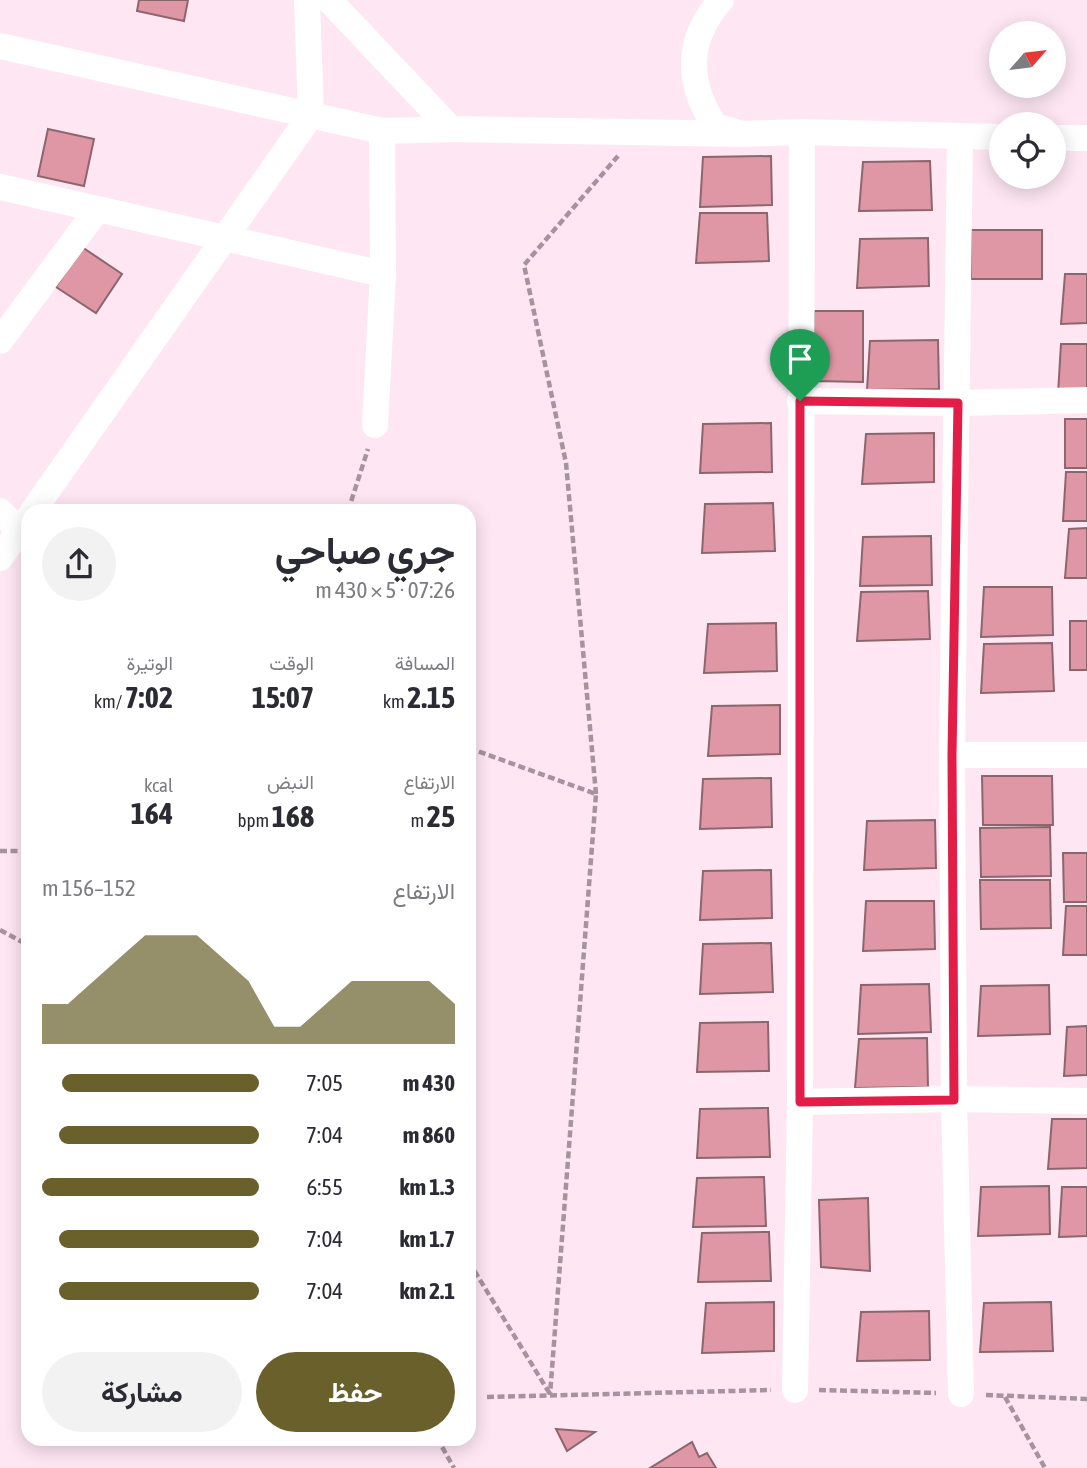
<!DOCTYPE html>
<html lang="ar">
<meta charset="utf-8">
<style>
body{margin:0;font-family:"Asap Condensed",Vazirmatn,sans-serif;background:#f2f2f3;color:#2b2b33;direction:rtl;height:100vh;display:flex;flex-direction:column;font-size:26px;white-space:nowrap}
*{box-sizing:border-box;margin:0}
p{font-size:23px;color:#7c7c81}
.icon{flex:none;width:38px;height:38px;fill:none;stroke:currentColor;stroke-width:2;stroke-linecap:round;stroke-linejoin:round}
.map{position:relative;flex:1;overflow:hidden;direction:ltr}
.panel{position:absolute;left:21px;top:504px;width:455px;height:942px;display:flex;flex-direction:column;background:#fff;border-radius:21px;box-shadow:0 4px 18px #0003;direction:rtl}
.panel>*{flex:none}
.needle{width:46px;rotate:62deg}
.fabs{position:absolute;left:989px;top:21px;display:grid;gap:14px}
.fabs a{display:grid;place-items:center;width:77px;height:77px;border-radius:50%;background:#fff;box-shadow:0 4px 18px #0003;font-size:35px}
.pin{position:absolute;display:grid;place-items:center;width:60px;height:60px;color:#fff;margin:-72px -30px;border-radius:50% 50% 50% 0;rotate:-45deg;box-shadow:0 0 7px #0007}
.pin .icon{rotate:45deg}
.round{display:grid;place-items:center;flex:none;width:74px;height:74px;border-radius:37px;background:#f2f2f3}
.overview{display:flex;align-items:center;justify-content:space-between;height:119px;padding:0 21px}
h1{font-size:38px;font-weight:700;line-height:52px}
.figures{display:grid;grid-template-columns:repeat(3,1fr);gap:10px;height:119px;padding:7px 21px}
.figures div{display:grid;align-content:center}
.figures b{font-size:30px;font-weight:700}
.figures small{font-size:19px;font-weight:400}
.figures p{font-size:19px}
.chart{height:196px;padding:14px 21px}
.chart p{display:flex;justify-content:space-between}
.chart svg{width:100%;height:126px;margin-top:7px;fill:#69602c;opacity:.7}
.action{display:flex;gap:14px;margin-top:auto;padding:14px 21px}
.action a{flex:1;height:80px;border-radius:42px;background:#69602c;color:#fff;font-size:28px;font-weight:700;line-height:80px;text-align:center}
.action a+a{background:#f2f2f3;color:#2b2b33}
ul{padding:0 21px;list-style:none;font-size:23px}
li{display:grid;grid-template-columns:112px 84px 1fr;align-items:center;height:52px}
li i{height:18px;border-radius:9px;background:#69602c}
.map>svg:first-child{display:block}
.building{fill:#df97a5;stroke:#8c666d;stroke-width:2}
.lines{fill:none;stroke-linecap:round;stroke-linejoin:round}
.path{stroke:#a6939e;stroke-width:4.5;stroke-dasharray:7 3.5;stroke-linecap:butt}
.street{stroke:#fff;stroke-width:26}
.route-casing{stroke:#fff;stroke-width:14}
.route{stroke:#e11d48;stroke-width:9}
</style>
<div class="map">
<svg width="1087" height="1468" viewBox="0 0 1087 1468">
<rect width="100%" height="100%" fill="#fee7f3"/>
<!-- building -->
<g class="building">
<polygon points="139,0 188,0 184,21 137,11"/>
<polygon points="48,129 94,139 84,186 38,176"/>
<polygon points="771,156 772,205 700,207 703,157"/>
<polygon points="930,161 932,210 859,211 863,162"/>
<polygon points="700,213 767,213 769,261 696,263"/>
<rect x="971" y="230" width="71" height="49"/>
<polygon points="928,238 929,286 857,288 860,239"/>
<polygon points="82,247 122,274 96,313 56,287"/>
<polygon points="1065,274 1087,274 1087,323 1061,324"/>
<polygon points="814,311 863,311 863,382 814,381"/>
<polygon points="938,340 939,389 867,390 870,341"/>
<polygon points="1061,344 1087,344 1087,393 1058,394"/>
<rect x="1065" y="419" width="22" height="49"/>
<polygon points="771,423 772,472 700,473 703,424"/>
<polygon points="934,433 934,482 862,484 866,434"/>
<polygon points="1066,472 1087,472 1087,521 1063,521"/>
<polygon points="773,503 775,551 702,553 705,504"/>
<polygon points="1087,528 1087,578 1065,578 1069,529"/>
<polygon points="931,536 932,585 860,586 863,537"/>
<polygon points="984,587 1052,587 1053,635 981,637"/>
<polygon points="928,591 930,639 857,641 861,592"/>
<rect x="1070" y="621" width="17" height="49"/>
<polygon points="776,623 777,671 704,673 708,624"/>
<polygon points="1052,643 1054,691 981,693 984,644"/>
<polygon points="780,705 780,754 708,756 712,706"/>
<polygon points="982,776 1052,776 1053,825 983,825"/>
<polygon points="771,778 772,827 700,829 703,779"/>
<polygon points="935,820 936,868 864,870 867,821"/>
<polygon points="1050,827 1051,876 981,877 980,828"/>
<polygon points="1063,853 1087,853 1087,902 1064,902"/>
<polygon points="771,870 772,918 700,920 703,871"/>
<polygon points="980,880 1050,880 1051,928 981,929"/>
<polygon points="866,901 934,901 935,949 863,951"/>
<polygon points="1066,906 1087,906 1087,955 1063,955"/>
<polygon points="771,943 773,992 700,994 703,944"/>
<polygon points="929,984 931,1032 858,1034 861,985"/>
<polygon points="1049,985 1050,1034 978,1036 981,986"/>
<polygon points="768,1022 769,1071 697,1072 700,1023"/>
<polygon points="1087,1026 1087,1075 1064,1076 1067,1027"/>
<polygon points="927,1038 928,1087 855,1088 859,1039"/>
<polygon points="768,1108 770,1157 697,1158 700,1109"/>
<polygon points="1052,1119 1087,1119 1087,1168 1048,1169"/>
<polygon points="764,1177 766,1226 693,1227 697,1178"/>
<polygon points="1049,1186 1050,1234 978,1236 981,1187"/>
<polygon points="1062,1187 1087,1187 1087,1236 1059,1237"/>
<polygon points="868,1198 870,1271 821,1267 819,1200"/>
<polygon points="769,1232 771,1281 698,1282 702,1233"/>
<polygon points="774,1302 774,1351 702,1353 706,1303"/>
<polygon points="1051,1302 1053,1351 980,1352 984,1303"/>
<polygon points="929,1311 930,1360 857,1361 861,1312"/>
<polygon points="556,1429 595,1432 567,1451"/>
<polygon points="692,1442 699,1457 707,1453 716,1468 650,1468"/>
</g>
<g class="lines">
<!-- path -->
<g class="path">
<polyline points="348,511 368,449"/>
<polyline points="469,748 596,794 550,1395"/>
<polyline points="596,794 566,463 524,265 618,156"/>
<polyline points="0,851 28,851"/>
<polyline points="0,930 28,945"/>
<polyline points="469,1262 550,1394"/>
<polyline points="819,1390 936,1393"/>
<polyline points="986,1395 1087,1399"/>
<polyline points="487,1397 771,1390"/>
<polyline points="1005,1397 1045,1468"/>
<polyline points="437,1438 454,1468"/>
</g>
<!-- street -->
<g class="street">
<polyline points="329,0 451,129 742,134"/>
<path d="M721 0C686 40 686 82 715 126L742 134 802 132 1001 137"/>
<polyline points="0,46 382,131 451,129"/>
<polyline points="960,136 952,755 1087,755"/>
<polyline points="1054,138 1087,138"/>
<polyline points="0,187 383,274 382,131"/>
<polyline points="0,341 96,211"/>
<polyline points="800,401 958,403 1087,400"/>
<polyline points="375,425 383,274"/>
<polyline points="0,511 19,531"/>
<polyline points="33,511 311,115 307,0"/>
<polyline points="0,558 28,518"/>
<polyline points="952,755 954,1099 961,1394"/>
<polyline points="800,1102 954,1099 1087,1101"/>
<polyline points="795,1390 800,1102 802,132"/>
</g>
</g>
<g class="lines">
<!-- route casing -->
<g class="route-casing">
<polygon id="route" points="800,401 958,403 952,755 954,1100 800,1102"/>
</g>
<!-- route -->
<use href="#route" class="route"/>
</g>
</svg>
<div class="fabs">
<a><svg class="needle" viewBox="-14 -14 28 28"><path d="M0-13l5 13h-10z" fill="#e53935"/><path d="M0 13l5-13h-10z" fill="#7c7c81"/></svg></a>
<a><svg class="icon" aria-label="locate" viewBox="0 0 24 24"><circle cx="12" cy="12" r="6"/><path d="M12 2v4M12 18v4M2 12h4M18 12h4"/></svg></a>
</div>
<div class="pin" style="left:800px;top:401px;background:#1e9e55"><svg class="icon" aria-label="arrive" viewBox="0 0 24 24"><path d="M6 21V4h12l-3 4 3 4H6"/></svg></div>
<section class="panel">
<div class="overview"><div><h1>جري صباحي</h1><p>07:26 · 5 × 430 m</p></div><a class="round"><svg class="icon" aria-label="share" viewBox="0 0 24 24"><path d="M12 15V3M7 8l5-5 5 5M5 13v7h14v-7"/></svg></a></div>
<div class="figures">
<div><p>المسافة</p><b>2.15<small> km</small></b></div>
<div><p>الوقت</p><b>15:07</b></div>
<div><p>الوتيرة</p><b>7:02<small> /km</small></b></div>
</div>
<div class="figures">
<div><p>الارتفاع</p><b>25<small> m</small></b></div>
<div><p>النبض</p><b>168<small> bpm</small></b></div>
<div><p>kcal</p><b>164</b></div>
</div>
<div class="chart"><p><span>الارتفاع</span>152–156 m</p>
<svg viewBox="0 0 160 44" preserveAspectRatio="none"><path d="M0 44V30L10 30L20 22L30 14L40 6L50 6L60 6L70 14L80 22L90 38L100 38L110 30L120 22L130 22L140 22L150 22L160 30V44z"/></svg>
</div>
<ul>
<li><b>430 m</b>7:05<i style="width:91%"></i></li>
<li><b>860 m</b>7:04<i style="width:92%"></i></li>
<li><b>1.3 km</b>6:55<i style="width:100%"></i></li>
<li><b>1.7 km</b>7:04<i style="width:92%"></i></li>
<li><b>2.1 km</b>7:04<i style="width:92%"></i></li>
</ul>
<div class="action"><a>حفظ</a><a>مشاركة</a></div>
</section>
</div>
